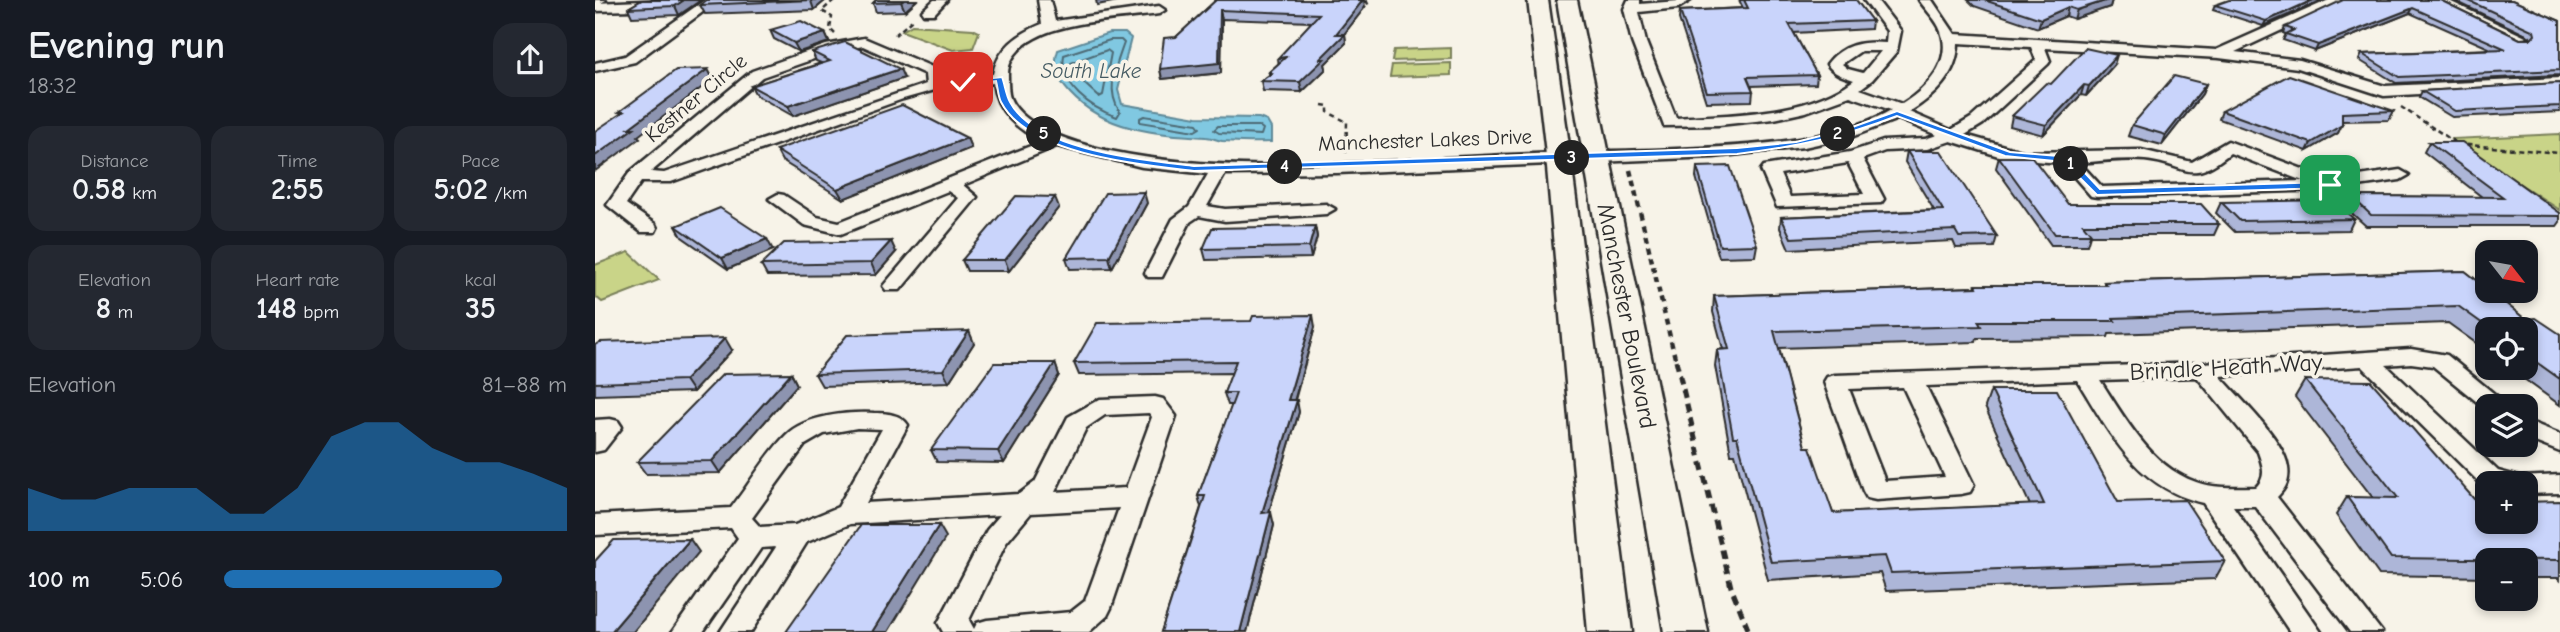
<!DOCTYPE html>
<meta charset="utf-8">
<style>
body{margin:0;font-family:"Comic Neue",sans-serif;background:#242831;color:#f1f3f6;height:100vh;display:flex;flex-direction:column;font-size:26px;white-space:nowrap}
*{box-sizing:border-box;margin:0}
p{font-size:23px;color:#9ea1a6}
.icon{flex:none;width:38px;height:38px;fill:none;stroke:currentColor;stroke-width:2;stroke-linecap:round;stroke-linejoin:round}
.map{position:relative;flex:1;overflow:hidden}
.drawer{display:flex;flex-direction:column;background:#171b24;width:595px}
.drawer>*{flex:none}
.needle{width:46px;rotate:121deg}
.tools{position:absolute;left:1880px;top:240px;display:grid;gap:14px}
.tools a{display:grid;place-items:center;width:63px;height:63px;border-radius:14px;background:#171b24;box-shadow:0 4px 10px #0003;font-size:35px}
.pin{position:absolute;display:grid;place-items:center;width:60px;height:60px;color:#fff;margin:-30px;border-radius:14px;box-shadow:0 4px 10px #0006}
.km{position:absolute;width:35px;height:35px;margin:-18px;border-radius:50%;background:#222;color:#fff;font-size:19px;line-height:35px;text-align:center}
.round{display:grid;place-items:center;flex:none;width:74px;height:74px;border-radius:21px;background:#242831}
.headline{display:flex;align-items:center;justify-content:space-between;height:119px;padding:0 28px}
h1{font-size:38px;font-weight:700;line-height:52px}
.metrics{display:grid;grid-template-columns:repeat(3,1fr);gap:10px;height:119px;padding:7px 28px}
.metrics div{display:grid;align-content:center;border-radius:18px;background:#242831;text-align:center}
.metrics b{font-size:30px;font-weight:700}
.metrics small{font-size:19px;font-weight:400}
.metrics p{font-size:19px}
.chart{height:196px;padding:14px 28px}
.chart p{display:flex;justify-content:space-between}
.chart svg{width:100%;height:126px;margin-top:7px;fill:#1f6fb2;opacity:.7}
ul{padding:0 28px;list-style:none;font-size:23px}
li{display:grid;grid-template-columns:112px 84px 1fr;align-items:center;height:52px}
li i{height:18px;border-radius:9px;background:#1f6fb2}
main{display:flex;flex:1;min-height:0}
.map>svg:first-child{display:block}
.green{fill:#c9d488;stroke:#7a805a;stroke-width:2}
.water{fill:#80c8e1;stroke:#5e8998;stroke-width:2}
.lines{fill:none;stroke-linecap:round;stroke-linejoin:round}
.shore{stroke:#4d6a74;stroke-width:2}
.street-casing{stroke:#2b2b2b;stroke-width:5}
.secondary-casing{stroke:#2b2b2b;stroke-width:5}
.primary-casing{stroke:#2b2b2b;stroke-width:5}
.path-far2{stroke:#2b2b2b;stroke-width:2.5;stroke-dasharray:5 3.5;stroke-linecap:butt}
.path-far1{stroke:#2b2b2b;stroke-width:4.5;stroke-dasharray:6 5;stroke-linecap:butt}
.path{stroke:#2b2b2b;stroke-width:5;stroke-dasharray:9 6;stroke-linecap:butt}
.street{fill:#f7f3e8;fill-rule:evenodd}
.secondary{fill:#f7f3e8;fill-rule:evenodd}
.primary{fill:#f7f3e8;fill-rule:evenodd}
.wall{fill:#adb6d8;stroke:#2b2b2b;stroke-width:2}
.shaded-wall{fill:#8d94b0;stroke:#2b2b2b;stroke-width:2}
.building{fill:#c9d4fb;stroke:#2b2b2b;stroke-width:2}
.route{fill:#1a73e8;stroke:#fff;stroke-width:2}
.labels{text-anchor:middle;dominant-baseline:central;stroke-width:7;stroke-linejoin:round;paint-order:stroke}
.far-water-label{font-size:21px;font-style:italic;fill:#445a62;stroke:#f7f3e8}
.far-street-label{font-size:21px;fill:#2b2b2b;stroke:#f7f3e8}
.street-label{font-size:24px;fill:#2b2b2b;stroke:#f7f3e8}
</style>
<main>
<section class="drawer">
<div class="headline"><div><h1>Evening run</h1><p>18:32</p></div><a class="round"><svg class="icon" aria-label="share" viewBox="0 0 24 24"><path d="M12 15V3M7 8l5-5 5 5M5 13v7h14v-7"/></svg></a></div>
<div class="metrics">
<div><p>Distance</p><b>0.58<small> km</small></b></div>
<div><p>Time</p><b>2:55</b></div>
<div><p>Pace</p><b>5:02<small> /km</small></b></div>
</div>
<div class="metrics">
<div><p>Elevation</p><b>8<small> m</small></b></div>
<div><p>Heart rate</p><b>148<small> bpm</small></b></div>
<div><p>kcal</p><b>35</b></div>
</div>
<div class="chart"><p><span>Elevation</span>81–88 m</p>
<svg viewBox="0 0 160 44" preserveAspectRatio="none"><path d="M0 44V29L10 33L20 33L30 29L40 29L50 29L60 38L70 38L80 29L90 11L100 6L110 6L120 15L130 20L140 20L150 24L160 29V44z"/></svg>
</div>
<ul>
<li><b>100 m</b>5:06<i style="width:81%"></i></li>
</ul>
</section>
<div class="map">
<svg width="1965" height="632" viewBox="0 0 1965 632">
<rect width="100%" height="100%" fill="#f7f3e8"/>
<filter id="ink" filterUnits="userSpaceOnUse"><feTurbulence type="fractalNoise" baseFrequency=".0143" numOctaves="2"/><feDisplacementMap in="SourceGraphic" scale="14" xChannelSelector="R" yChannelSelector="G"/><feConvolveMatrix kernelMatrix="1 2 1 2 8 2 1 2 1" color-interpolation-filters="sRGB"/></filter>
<g filter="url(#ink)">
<!-- green -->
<g class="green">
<polygon points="317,25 378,29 384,32 378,48 358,50 307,31"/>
<polygon points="856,48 856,59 797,61 799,50"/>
<polygon points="856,63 856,75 795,77 797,65"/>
<polygon points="1965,134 1965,210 1856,139"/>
<polygon points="34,252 64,280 7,302 0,296 0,265"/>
</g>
<!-- water -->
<path class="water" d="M514 33H530L536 38 523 90 527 104 602 117 664 118 672 121 676 128V142C659 143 643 142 627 141 621 140 616 137 611 137 562 134 510 131 475 93 463 80 457 68 463 50Z"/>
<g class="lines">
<!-- shore -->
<g class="shore">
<path d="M515 40H526L529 43C521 66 510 89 525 112L522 117C496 108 464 86 469 55Z"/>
<polygon points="512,50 516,53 508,95 504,97 479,74 476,63"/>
<polygon points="549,116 602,124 605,128 600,131 545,122 545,118"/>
<polygon points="623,126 664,126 668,129 666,135 624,133 619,130"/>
</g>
<!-- street casing -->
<g class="street-casing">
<g id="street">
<polygon points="71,0 38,10 0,11 0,3"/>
<polygon points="110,0 124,0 40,62 0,71 0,63 30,56"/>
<polygon points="339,0 352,0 339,14 329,14 327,11"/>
<path d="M443 0H455L460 21 564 6 570 10 564 14C528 19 470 21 440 38 425 46 412 59 413 76 413 82 413 93 415 98 428 129 486 145 515 151 645 178 782 160 913 155 961 153 1009 151 1057 150 1128 147 1234 146 1296 110L1255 96 1211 112 1179 119 1124 125 1069 126 1037 42 1029 9 1033 0H1045V4L1096 0 1083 8 1044 12 1051 42 1081 118C1140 114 1210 116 1259 80 1247 76 1239 74 1232 64 1247 44 1267 41 1291 43L1292 31 1269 0H1282L1306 31 1302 51 1277 80 1265 89 1307 104C1333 88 1360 59 1344 27 1339 17 1330 9 1324 0H1337L1360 34 1621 50 1734 0H1751L1640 52 1705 60 1790 86 1965 78V86L1789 96 1703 68 1624 58 1450 48 1455 61 1453 64 1388 124 1370 135 1430 152 1546 150 1597 162 1633 141 1737 180 1805 170 1814 175 1805 180 1735 190 1502 197 1496 196 1467 163 1413 159 1356 141 1332 149 1290 151 1268 159 1289 199 1286 203 1182 207 1166 170 1169 166 1255 152 1288 141 1330 139 1342 135 1303 119 1259 136 1209 147 1119 157 742 173 630 174 612 206 630 209 731 204 740 209 731 214 630 221 604 216 595 222 567 277H553L550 273 578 219 594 207 613 174 547 167 462 146 368 185 382 197 305 290H291L288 286 363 198 353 191 246 234 209 225 174 199 183 194 189 195 222 217 244 222 448 141C422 131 401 110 398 83L340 90 308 99 76 182H46L31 204 60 224 62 228 60 232H46L12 205 35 172 157 71 231 45 269 38 342 69 346 81 398 74C403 48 423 34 447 24ZM1363 43 1436 47 1441 60 1376 118 1356 130 1314 112C1339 97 1363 74 1363 43ZM268 46 330 74 331 84 69 173 56 172 167 77 239 52ZM1266 51H1286L1268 73 1253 69 1247 64ZM1635 153 1708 181 1507 187 1485 163C1506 161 1528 158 1550 160 1592 164 1594 187 1635 153ZM1253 163 1269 194 1195 197 1185 174Z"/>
<polygon points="1835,0 1852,0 1935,39 1933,42 1923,42"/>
<path d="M1816 349 1852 355 1914 406H1892V410L1838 366 1816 363 1791 365 1903 471 1925 477 1965 475V493L1930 494V483H1892V487L1887 485 1767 366 1625 376C1644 398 1690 440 1693 468 1695 481 1690 489 1682 497L1787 632H1755L1660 506H1638L1726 632H1695L1608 503C1541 487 1516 435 1482 380L1331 386 1379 485 1375 492 1366 494 1281 500 1272 498 1268 491 1229 382 1232 377 1240 375 1608 363ZM1602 377 1663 452C1668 466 1672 476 1661 487 1641 487 1620 489 1601 482 1555 466 1530 418 1505 380ZM1308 387 1350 477 1290 481 1254 389Z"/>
<path d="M560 397 568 399 581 416 516 608 512 616 494 632H348L343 623 392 530 405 515 255 524 212 542 156 632H125L181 547 166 548 108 632H77L143 538 136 528 0 535V515L136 508C154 485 170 456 191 435 211 415 253 412 279 413 291 413 306 414 313 425L271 503 424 494 440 482 473 417 505 399ZM554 413 557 417 531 488 460 492 491 428 510 415ZM262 428 287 429 243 507 200 525 165 527 157 518 210 445 229 434ZM524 508 490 601 476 612 392 620 382 623 379 629 374 620 411 543 436 513Z"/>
<polygon points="15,419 23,421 27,427 9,450 0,452 0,420"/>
<polygon points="1930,420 1965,434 1965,452 1930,438"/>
</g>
</g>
<!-- secondary casing -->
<g class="secondary-casing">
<polygon id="secondary" points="0,0 11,0 0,6"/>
</g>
<!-- primary casing -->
<g class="primary-casing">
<g id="primary">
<polygon points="933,0 953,0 974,145 1037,632 993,632 950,145"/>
<polygon points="962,0 982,0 1113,632 1069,632"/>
</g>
</g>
<!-- path-far2 -->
<g class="path-far2">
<polyline points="239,0 227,11 237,17 235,29 240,34"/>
<polyline points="771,0 774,6"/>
<polyline points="300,35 317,20"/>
<polyline points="727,105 733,106 733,112 752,122 751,154"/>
<polyline points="1806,107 1863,144 1965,153"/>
</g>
<!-- path-far1 -->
<polyline class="path-far1" points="1035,170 1081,362"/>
<!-- path -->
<polyline class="path" points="1081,360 1136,587 1153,629"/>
<!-- street -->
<use href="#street" class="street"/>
<!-- secondary -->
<use href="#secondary" class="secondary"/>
<!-- primary -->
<use href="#primary" class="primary"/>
</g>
<!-- wall -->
<g class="wall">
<polygon points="47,0 106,0 84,15 37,17 33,8"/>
<polygon points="112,0 231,0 219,10 110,14 105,5"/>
<polygon points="281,0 322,0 310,11 281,12 278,3"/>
<polygon points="621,0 770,7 749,34 750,34 751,43 730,64 731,69 707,92 668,91 666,81 674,75 674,72 684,63 716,22 627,19 626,73 567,79 565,69 581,37"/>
<polygon points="1144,0 1261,0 1277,21 1276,29 1199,33 1222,75 1221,84 1156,86 1158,91 1157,101 1111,102 1084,19 1085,11 1148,8"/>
<polygon points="1373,0 1517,0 1515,7 1479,19 1471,16 1443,28 1379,6"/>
<polygon points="1728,0 1668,26 1618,10 1620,5"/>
<polygon points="1845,0 1925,39 1937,38 1936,37 1858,0 1917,0 1965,21 1965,75 1801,83 1764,60 1767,54 1896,49 1815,13 1720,51 1688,40 1691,34 1688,33 1690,27"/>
<polygon points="175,30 230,33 234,42 204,52 179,39"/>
<polygon points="217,52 309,78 198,116 161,95 156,86 226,63 221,61"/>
<polygon points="1519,65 1491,96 1486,95 1448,135 1415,126 1417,116 1456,84"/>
<polygon points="1965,83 1965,112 1857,117 1824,97 1827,91"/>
<polygon points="1611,84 1607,94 1567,145 1533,136 1537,125"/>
<polygon points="1627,111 1799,111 1794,120 1747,121 1743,133 1712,151 1624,119"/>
<polygon points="372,138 376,148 248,199 187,161 181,150"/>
<polygon points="1834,142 1965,213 1965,222 1962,226 1771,226 1750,207 1756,196 1887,197 1829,152"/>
<polygon points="1312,151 1402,236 1399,247 1361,248 1358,241 1194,249 1185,228 1186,217 1339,210 1310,162"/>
<polygon points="1404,157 1473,204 1624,224 1619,235 1495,235 1492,245 1456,245 1401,168"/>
<polygon points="1102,167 1162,245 1160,256 1124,257 1101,177"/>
<polygon points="1626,202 1759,219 1754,230 1640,232 1621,213"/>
<polygon points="552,203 517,268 475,269 471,258"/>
<polygon points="464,207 414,271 372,271 367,260"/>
<polygon points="81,226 178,250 133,269 87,237"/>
<polygon points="720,226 722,237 716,258 611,260 608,249"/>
<polygon points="301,252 281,275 172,276 166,265"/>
<polygon points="1870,271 1930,319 1965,334 1965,405 1914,368 1930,368 1930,329 1892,329 1892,351 1853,323 1514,334 1513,337 1382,338 1381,342 1184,348 1210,447 1238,513 1435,505 1390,407 1396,390 1523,502 1630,561 1620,579 1291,591 1285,573 1173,580 1140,454 1136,454 1120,366 1122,350 1128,349 1118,312 1119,296 1380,287 1381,285 1509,285 1509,282"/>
<polygon points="720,327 700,400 704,412 674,512 679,525 652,632 566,632 606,507 603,496 637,405 633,405 629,393 637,373 484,375 479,363"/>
<polygon points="379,343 354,382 227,386 220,374"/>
<polygon points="0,345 137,350 98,392 0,395"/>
<polygon points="460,363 464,375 409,463 342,462 336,450"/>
<polygon points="196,373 202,385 125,473 51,474 42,462"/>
<polygon points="1710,380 1892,522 1965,501 1965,580 1963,578 1930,578 1930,560 1892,560 1892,577 1784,575 1741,515 1752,497 1778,498 1700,397"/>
</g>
<!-- shaded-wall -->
<g class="shaded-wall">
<polygon points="89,0 106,0 84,15 80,6"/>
<polygon points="217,0 231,0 219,10 216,1"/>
<polygon points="309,0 322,0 310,11 306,2"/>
<polygon points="501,0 528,0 502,5"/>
<polygon points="768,0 769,0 770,7 746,38 750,34 751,43 730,64 731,69 707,92 705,82 725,59 741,34"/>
<polygon points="1513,0 1517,0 1515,7 1479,19 1482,10"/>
<polygon points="1718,0 1728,0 1668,26 1671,21"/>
<polygon points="1473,7 1471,16 1443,28 1446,19"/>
<polygon points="1818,8 1815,13 1720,51 1723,45"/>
<polygon points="625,10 627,19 626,73 567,79 565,69"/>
<polygon points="230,33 234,42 204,52 199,43"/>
<polygon points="1522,55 1519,65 1491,96 1494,86"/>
<polygon points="691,57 684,67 683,58"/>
<polygon points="113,69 118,79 43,136 45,138 0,171 0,156 34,128"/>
<polygon points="305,69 309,78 198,116 193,106"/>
<polygon points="1611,84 1607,94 1567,145 1571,135"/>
<polygon points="1489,85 1486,95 1448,135 1451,125"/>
<polygon points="1747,125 1743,133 1712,151 1716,143"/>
<polygon points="372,138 376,148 248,199 242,189"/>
<polygon points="549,192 552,203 517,268 514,257"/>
<polygon points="460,197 464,207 414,271 410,260"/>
<polygon points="720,226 722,237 716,258 714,247"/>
<polygon points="172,239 178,250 133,269 127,258"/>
<polygon points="296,241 301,252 281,275 276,263"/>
<polygon points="718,315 720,327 696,412 693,400"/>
<polygon points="374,331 379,343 354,382 348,370"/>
<polygon points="130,338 137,350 98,392 90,380"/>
<polygon points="460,363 464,375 409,463 403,451"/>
<polygon points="196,373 202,385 125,473 117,461"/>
<polygon points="702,400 704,412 670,525 667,513"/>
<polygon points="676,512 679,525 652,632 645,632"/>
<polygon points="344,525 351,537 293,632 277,632"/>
<polygon points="95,539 104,552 38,632 16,632"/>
</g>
<!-- building -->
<g class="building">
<polygon points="47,0 89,0 80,6 33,8"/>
<polygon points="112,0 217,0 105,5"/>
<polygon points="281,0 309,0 306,2 278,3"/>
<polygon points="621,0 768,0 741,34 750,34 725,59 729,59 705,82 666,81 677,73 674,72 691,57 683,58 724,14 625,10 624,63 565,69 569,38 581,37"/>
<polygon points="1149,0 1261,0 1277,21 1194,24 1222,75 1152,77 1158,91 1112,92 1085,11 1153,8"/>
<polygon points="1389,0 1513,0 1482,10 1473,7 1446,19"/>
<polygon points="1634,0 1718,0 1671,21 1620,5"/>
<polygon points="1748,0 1845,0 1925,39 1936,39 1940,35 1939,31 1872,0 1917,0 1965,21 1965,70 1804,77 1767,54 1911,49 1818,8 1723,45 1691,34 1699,30 1690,27"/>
<polygon points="206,21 230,33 199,43 175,30"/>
<polygon points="250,42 305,69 193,106 156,86 235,61 217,52"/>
<polygon points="1490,48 1522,55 1494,86 1489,85 1451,125 1417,116 1451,83 1456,84"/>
<polygon points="113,69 34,128 39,128 0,156 0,131 28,112 24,112 81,70"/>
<polygon points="1694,75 1799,111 1747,113 1747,125 1716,143 1627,111"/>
<polygon points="1579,76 1611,84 1571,135 1537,125"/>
<polygon points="1965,83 1965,106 1860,111 1827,91"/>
<polygon points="307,105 372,138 242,189 181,150"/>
<polygon points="1834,142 1867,142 1965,213 1965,216 1776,215 1756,196 1908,197"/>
<polygon points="1312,151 1346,151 1402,236 1364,237 1360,230 1196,238 1186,217 1348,210"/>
<polygon points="1404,157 1437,157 1473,204 1606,204 1624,224 1488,224 1496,234 1460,234"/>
<polygon points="1135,166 1162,245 1125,246 1102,167"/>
<polygon points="549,192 514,257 471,258 510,193"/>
<polygon points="421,196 460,197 410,260 367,260"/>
<polygon points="1737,200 1759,219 1645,221 1626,202"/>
<polygon points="125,208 172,239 127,258 81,226"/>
<polygon points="720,226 714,247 608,249 617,228"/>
<polygon points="296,241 276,263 166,265 189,243"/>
<polygon points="1870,271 1892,288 1892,290 1894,290 1930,319 1941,318 1965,334 1965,379 1930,354 1930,329 1895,329 1863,306 1518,318 1520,321 1383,321 1386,326 1179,331 1210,447 1215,447 1238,513 1449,504 1396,390 1462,390 1523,502 1590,500 1630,561 1296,573 1290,556 1176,562 1142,437 1138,437 1122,350 1134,349 1119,296 1382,287 1381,285 1511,285 1509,282"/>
<polygon points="718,315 693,400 702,400 667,513 676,512 645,632 566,632 610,496 603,496 641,393 629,393 641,361 479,363 502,323 656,321 658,316"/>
<polygon points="374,331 348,370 220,374 252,335"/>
<polygon points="130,338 90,380 0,383 0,345 5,342"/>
<polygon points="399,363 460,363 403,451 336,450"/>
<polygon points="196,373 117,461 42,462 128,374"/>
<polygon points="1710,380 1776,381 1879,499 1892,500 1892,522 1930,522 1930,502 1965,501 1965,560 1796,558 1752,497 1803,498"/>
<polygon points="266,525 344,525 277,632 191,632"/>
<polygon points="95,539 16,632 0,632 0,561 19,540"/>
</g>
</g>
<!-- route -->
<path class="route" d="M407 77C410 85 411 95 415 102 441 151 550 160 599 166L1142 148 1201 142 1249 130 1302 111 1415 152 1475 157 1505 189 1735 182 1740 185 1735 188 1502 195 1469 162 1410 156 1302 116C1248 137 1200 147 1142 154L599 171C547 165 433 155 406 102 403 96 403 88 401 81L368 85 364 82Z"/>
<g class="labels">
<!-- far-water labels -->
<g class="far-water-label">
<text x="496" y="71">South Lake</text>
</g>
<!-- far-street labels -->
<g class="far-street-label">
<text transform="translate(101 98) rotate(-40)">Kestner Circle</text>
<text transform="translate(830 140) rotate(-2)">Manchester Lakes Drive</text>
</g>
<!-- street labels -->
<g class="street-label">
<text transform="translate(1032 316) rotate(79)">Manchester Boulevard</text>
<text transform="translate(1631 367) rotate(-3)">Brindle Heath Way</text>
</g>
</g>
</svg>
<div class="tools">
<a><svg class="needle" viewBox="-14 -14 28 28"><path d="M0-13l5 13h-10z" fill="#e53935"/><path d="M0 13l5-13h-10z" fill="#9ea1a6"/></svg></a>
<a><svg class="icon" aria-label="locate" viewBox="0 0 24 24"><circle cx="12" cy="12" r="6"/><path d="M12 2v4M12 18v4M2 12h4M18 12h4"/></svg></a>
<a><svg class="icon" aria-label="layers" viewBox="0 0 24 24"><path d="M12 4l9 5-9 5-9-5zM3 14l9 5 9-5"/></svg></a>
<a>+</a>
<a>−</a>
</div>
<div class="pin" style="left:1735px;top:185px;background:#1e9e55"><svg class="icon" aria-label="arrive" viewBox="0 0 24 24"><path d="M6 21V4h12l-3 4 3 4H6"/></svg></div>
<div class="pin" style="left:368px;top:82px;background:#d93025"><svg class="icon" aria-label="check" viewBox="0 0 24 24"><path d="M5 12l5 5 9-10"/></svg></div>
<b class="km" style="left:1476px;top:164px">1</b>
<b class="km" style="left:1243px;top:134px">2</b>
<b class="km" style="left:977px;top:158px">3</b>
<b class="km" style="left:690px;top:167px">4</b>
<b class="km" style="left:449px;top:134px">5</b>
</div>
</main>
